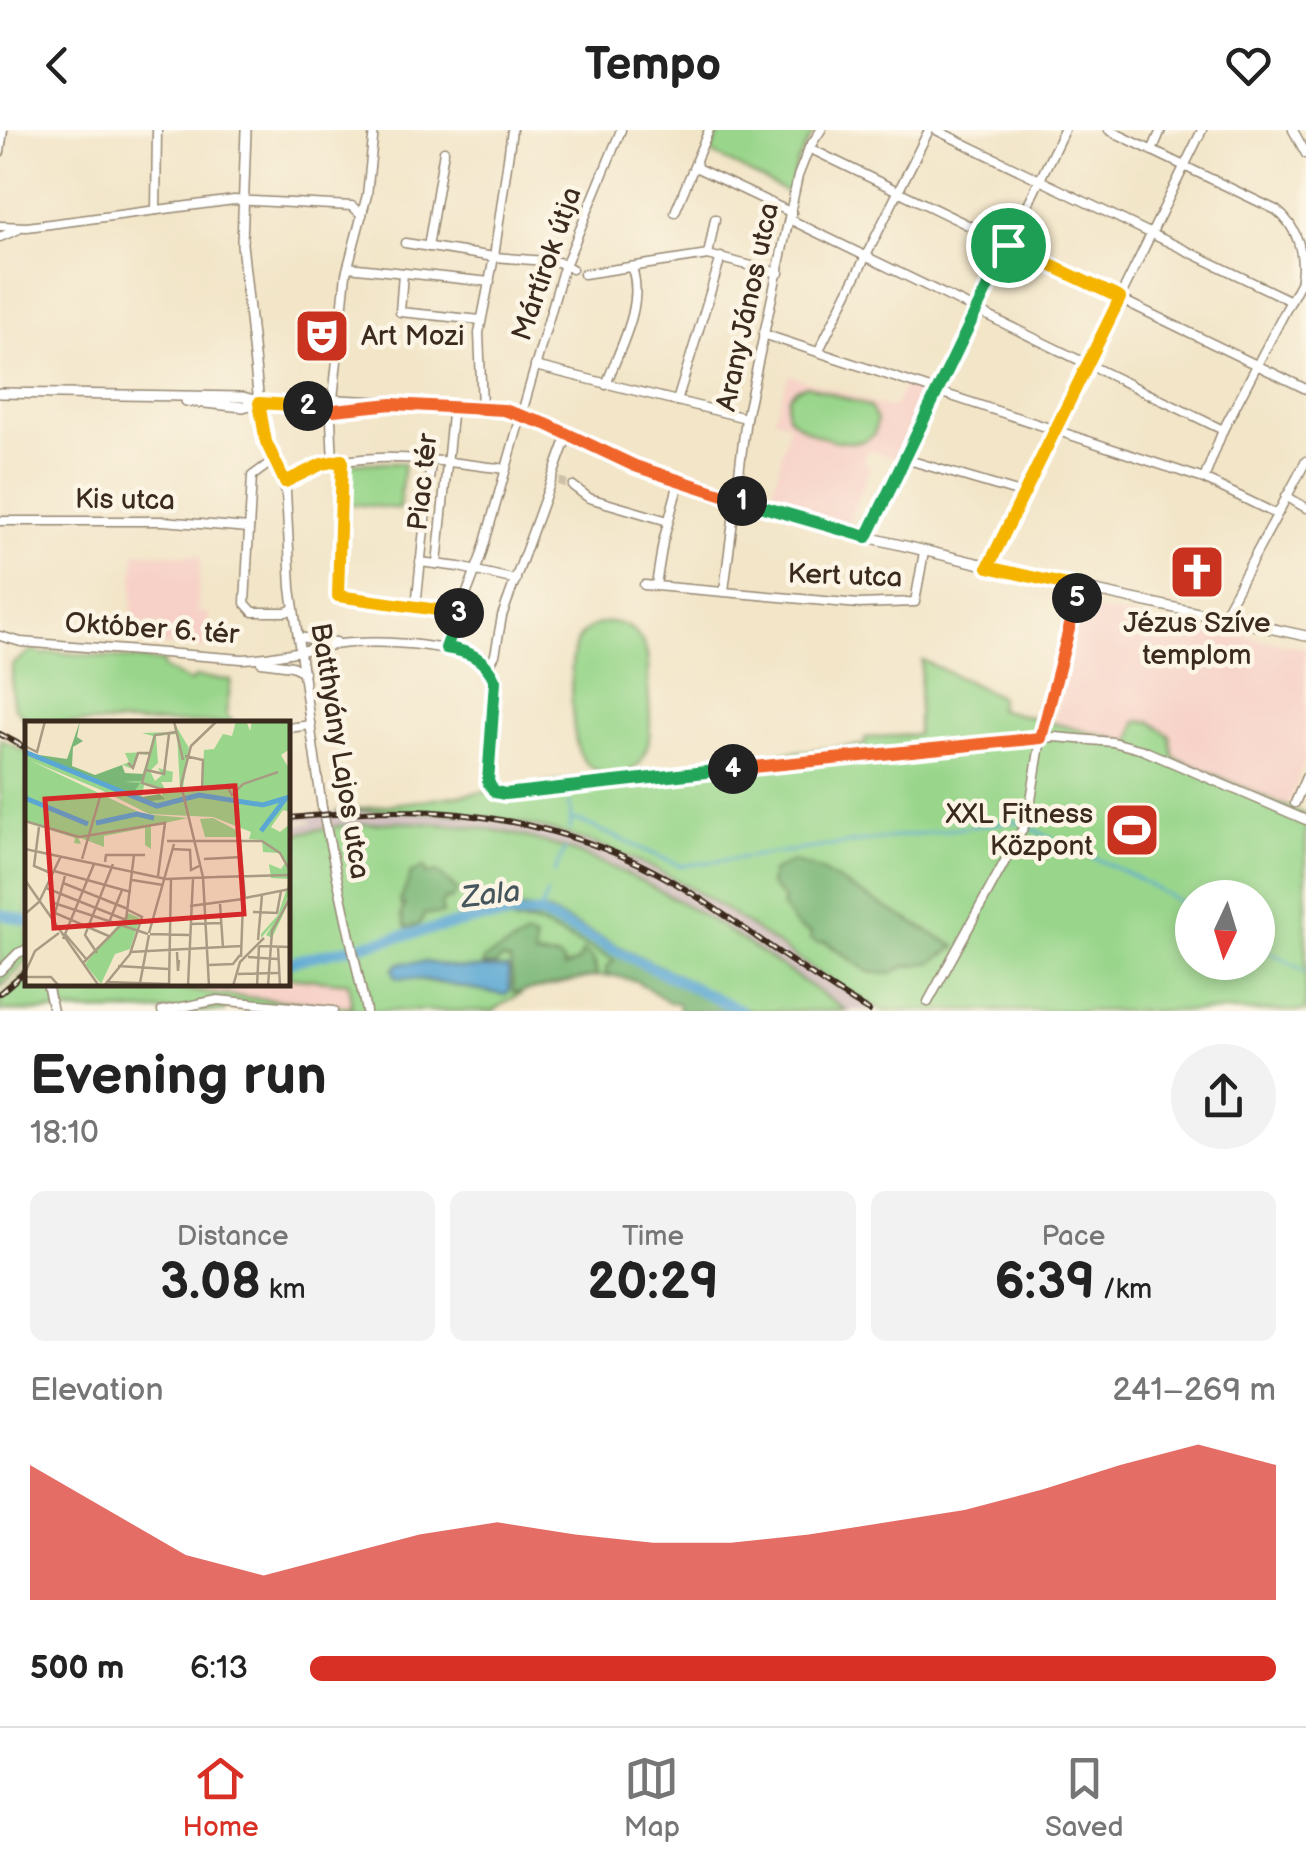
<!DOCTYPE html>
<meta charset="utf-8">
<style>
body{margin:0;font-family:"Balsamiq Sans",sans-serif;background:#f2f2f2;color:#222;height:100vh;display:flex;flex-direction:column;font-size:38px;white-space:nowrap}
*{box-sizing:border-box;margin:0}
p{font-size:32px;color:#767676}
.icon{flex:none;width:55px;height:55px;fill:none;stroke:currentColor;stroke-width:2;stroke-linecap:round;stroke-linejoin:round}
.map{position:relative;height:881px;overflow:hidden}
.details{display:flex;flex-direction:column;background:#fff;flex:1}
.details>*{flex:none}
.needle{width:65px;rotate:184deg}
.tools{position:absolute;left:1175px;top:750px;display:grid;gap:20px}
.tools a{display:grid;place-items:center;width:100px;height:100px;border-radius:50%;background:#fff;box-shadow:0 5px 15px #0003;font-size:50px}
.pin{position:absolute;display:grid;place-items:center;width:85px;height:85px;color:#fff;margin:-42px;border:5px solid #fff;border-radius:50%;box-shadow:0 2px 10px #0007}
.km{position:absolute;width:50px;height:50px;margin:-25px;border-radius:50%;background:#222;color:#fff;font-size:28px;line-height:50px;text-align:center}
.round{display:grid;place-items:center;flex:none;width:105px;height:105px;border-radius:52px;background:#f2f2f2}
.summary{display:flex;align-items:center;justify-content:space-between;height:170px;padding:0 30px}
h1{font-size:55px;font-weight:600;line-height:75px}
.metrics{display:grid;grid-template-columns:repeat(3,1fr);gap:15px;height:170px;padding:10px 30px}
.metrics div{display:grid;align-content:center;border-radius:15px;background:#f2f2f2;text-align:center}
.metrics b{font-size:50px;font-weight:600}
.metrics small{font-size:28px;font-weight:400}
.metrics p{font-size:28px}
.chart{height:280px;padding:20px 30px}
.chart p{display:flex;justify-content:space-between}
.chart svg{width:100%;height:180px;margin-top:10px;fill:#d93025;opacity:.7}
ul{padding:0 30px;list-style:none;font-size:32px}
li{display:grid;grid-template-columns:160px 120px 1fr;align-items:center;height:75px}
li i{height:25px;border-radius:12px;background:#d93025}
header{display:flex;justify-content:space-between;align-items:center;height:130px;padding:0 30px;background:#fff;font-size:45px;font-weight:600}
.tabs{display:flex;justify-content:space-around;align-items:center;height:140px;border-top:2px solid #e0e0e0;background:#fff;font-size:28px;color:#767676}
.tabs a{display:grid;justify-items:center;gap:5px}
.tabs .active{color:#d93025}
.map>svg:first-child{display:block}
.built{fill:#f7d1c7}
.industrial{fill:#d2bfc0}
.green{fill:#99d68b;stroke:#6a8054;stroke-width:2.5;fill-rule:evenodd}
.forest{fill:#7ab777;stroke:#5a704a;stroke-width:2.5}
.water{fill:#5aa7d3;stroke:#4a6878;stroke-width:2.5}
.lines{fill:none;stroke-linecap:round;stroke-linejoin:round}
.stream{stroke:#5aa7d3;stroke-width:2.5}
.river{stroke:#5aa7d3;stroke-width:11}
.minor-tunnel{stroke:#cdc0a6;stroke-width:8;stroke-dasharray:8 4;stroke-linecap:butt}
.minor-casing{stroke:#968873;stroke-width:11}
.major-casing{stroke:#968873;stroke-width:12}
.minor{stroke:#fff;stroke-width:8}
.major{stroke:#fff;stroke-width:9}
.rail-casing{stroke:#3b2a1e;stroke-width:6}
.rail{stroke:#fcf5e5;stroke-width:2.5;stroke-dasharray:8;stroke-linecap:butt}
.split-1-casing{stroke:#fff;stroke-width:20}
.split-2-casing{stroke:#fff;stroke-width:20}
.split-3-casing{stroke:#fff;stroke-width:20}
.split-4-casing{stroke:#fff;stroke-width:20}
.split-5-casing{stroke:#fff;stroke-width:20}
.split-6-casing{stroke:#fff;stroke-width:20}
.split-1{stroke:#22a559;stroke-width:12}
.split-2{stroke:#f0652b;stroke-width:12}
.split-3{stroke:#f5b400;stroke-width:12}
.split-4{stroke:#22a559;stroke-width:12}
.split-5{stroke:#f0652b;stroke-width:12}
.split-6{stroke:#f5b400;stroke-width:12}
.labels{text-anchor:middle;dominant-baseline:central;stroke-width:9;stroke-linejoin:round;paint-order:stroke}
.street-label{font-size:28px;fill:#3b2a1e;stroke:#fcf5e5}
.poi-label{font-size:28px;fill:#3b2a1e;stroke:#fcf5e5;text-anchor:start}
.water-label{font-size:30px;font-style:italic;fill:#46565d;stroke:#fcf5e5}
.inset-river{fill:none;stroke:#5aa7d3;stroke-width:5}
.inset-road{fill:none;stroke:#a99a84;stroke-width:2.5}
.view{fill:#d62828;fill-opacity:0.15;stroke:#d62828;stroke-width:5}
.inset-edge{fill:none;stroke:#3b2a1e;stroke-width:5}
</style>
<header><svg class="icon" aria-label="back" viewBox="0 0 24 24"><path d="M15 5l-7 7 7 7"/></svg>Tempo<svg class="icon" aria-label="heart" viewBox="0 0 24 24"><path d="M12 20l-8-8c-3-5 5-10 8-4 3-6 11-1 8 4z"/></svg></header>
<div class="map">
<svg width="1306" height="881" viewBox="0 0 1306 881">
<rect width="100%" height="100%" fill="#fcf5e5"/>
<filter id="ink" filterUnits="userSpaceOnUse"><feTurbulence type="fractalNoise" baseFrequency=".01" numOctaves="2"/><feDisplacementMap in="SourceGraphic" scale="20" xChannelSelector="R" yChannelSelector="G"/><feConvolveMatrix kernelMatrix="1 2 1 2 8 2 1 2 1" color-interpolation-filters="sRGB"/></filter>
<filter id="wash" filterUnits="userSpaceOnUse"><feTurbulence type="fractalNoise" baseFrequency=".0048" numOctaves="4" result="noise"/><feDisplacementMap in="SourceGraphic" scale="40" xChannelSelector="R" yChannelSelector="G"/><feGaussianBlur stdDeviation="2.25" result="paint"/><feColorMatrix in="noise" values="0 0 0 0 0 0 0 0 0 0 0 0 0 0 0 0 0 1.4 0 .05"/><feComposite in="paint" operator="in"/></filter>
<g filter="url(#wash)">
<rect width="100%" height="100%" fill="#f2e5c8"/>
<!-- built -->
<g class="built">
<polygon points="789,245 887,278 895,276 905,254 932,264 899,329 867,320 863,330 871,337 847,395 771,372 789,294 774,287"/>
<polygon points="135,422 201,426 197,482 209,484 207,518 160,515 161,495 131,493"/>
<polygon points="1089,474 1097,482 1101,479 1109,484 1118,482 1122,487 1132,484 1137,492 1148,494 1156,504 1161,491 1306,518 1306,628 1287,678 1174,627 1170,606 1131,613 1054,593 1081,481"/>
<polygon points="288,847 349,853 353,877 222,865 142,854 288,854"/>
</g>
<!-- industrial -->
<polygon class="industrial" points="378,680 451,681 490,686 592,712 642,732 702,765 824,847 882,881 847,881 666,764 598,731 546,713 488,699 413,693 338,696 288,705 288,696 312,692 311,689 288,691 288,686"/>
<!-- green -->
<g class="green">
<polygon points="720,0 815,0 797,33 790,64 711,23"/>
<path d="M807 255 870 277 877 290 874 304C857 324 801 304 788 285 784 269 791 259 807 255Z"/>
<polygon points="344,333 404,333 399,379 342,373"/>
<path d="M611 492C624 494 636 499 642 512 650 525 648 543 648 557 650 587 659 647 611 644 598 643 586 636 580 624 571 607 567 526 578 510 585 498 598 493 611 492Z"/>
<path d="M33 519 44 525 50 522 163 532V538L191 552 195 547 231 550 226 584 233 593H33C5 578 13 564 12 535Z"/>
<path d="M922 530 1000 567 998 579 1131 613 1136 592 1150 591 1170 606 1174 627 1306 685V881H882C819 847 763 802 702 765 588 695 467 674 335 682L574 650 739 633V627L865 615V608L917 604ZM819 740 955 816 932 832 904 837 891 844 869 842 811 803 784 771ZM1192 768H1258V832H1192Z"/>
<polygon points="0,609 28,623 27,832 0,858"/>
<path d="M394 692C433 693 471 695 509 703 636 730 741 810 847 881H751L547 781 513 793C547 790 586 814 615 830L606 844 611 847 597 846 595 833 583 822 578 832 564 838 558 828 535 826 501 829 511 831 514 862 520 864 492 881H263L225 877 224 881H0V870L27 842 28 854H142L222 865 352 877 348 853 288 847V705L338 696ZM424 738 446 768 406 797 401 784 406 774 400 771 409 754 410 744ZM425 832 457 838H507L510 860 505 865 405 847Z"/>
</g>
<!-- forest -->
<g class="forest">
<path d="M792 731 819 740 956 817 932 832 904 837 891 844 869 842 825 811 818 813 810 809 811 803C795 799 790 789 782 776L784 770 770 755 772 742Z"/>
<path d="M424 737 427 745 437 742 458 761 451 770 446 768 441 774 443 784H425L419 795 406 798 401 784 405 775 401 776C399 766 409 756 410 744Z"/>
<polygon points="522,779 547,781 751,881 679,881 678,873 669,872 636,851 606,844 606,838 614,830 531,791 504,791 512,780"/>
<polygon points="527,806 535,809 535,826 558,828 563,832 564,838 578,832 583,821 593,829 597,846 514,863 510,831 501,829 496,835 483,836 484,829"/>
</g>
<!-- water -->
<polygon class="water" points="425,832 457,838 508,838 510,860 505,865 426,850 396,848 393,839 399,833"/>
<g class="lines">
<!-- stream -->
<g class="stream">
<polyline points="570,673 571,690"/>
<polyline points="1028,697 1133,746 1192,779"/>
<polyline points="570,701 571,690 580,691 680,736 1015,691 1021,694"/>
<polyline points="554,743 565,719"/>
<polyline points="540,784 547,763"/>
<polyline points="1258,815 1306,842"/>
</g>
<!-- river -->
<g class="river">
<polyline points="0,784 28,791"/>
<polyline points="288,832 482,788 540,784 742,881"/>
</g>
</g>
</g>
<g filter="url(#ink)">
<g class="lines">
<!-- minor-tunnel -->
<polyline class="minor-tunnel" points="559,351 573,356"/>
<!-- minor casing -->
<g class="minor-casing">
<g id="minor">
<polyline points="709,0 696,30 697,38 792,83"/>
<polyline points="936,0 1291,171"/>
<path d="M1109 0 1276 80C1298 96 1306 127 1300 153L1223 300 1204 349"/>
<polyline points="1293,0 1306,24"/>
<polyline points="809,18 1306,259"/>
<polyline points="1152,21 1161,0"/>
<polyline points="0,22 3,0"/>
<polyline points="156,80 157,0"/>
<polyline points="675,82 695,34"/>
<polyline points="791,90 1223,300"/>
<polyline points="0,96 27,97 234,70 352,76 362,85"/>
<polyline points="0,107 17,100"/>
<polyline points="405,113 494,127 558,132 572,139"/>
<polyline points="428,117 444,21"/>
<polyline points="708,125 715,89"/>
<polyline points="348,137 490,152"/>
<polyline points="403,143 400,182 481,190"/>
<polyline points="584,144 708,125 779,143"/>
<polyline points="763,204 1204,349 1276,384"/>
<polyline points="818,222 929,0"/>
<polyline points="535,236 746,288"/>
<path d="M606 255C619 219 645 176 632 138"/>
<polyline points="333,269 346,144 367,65 374,0"/>
<polyline points="677,271 721,127"/>
<polyline points="259,273 265,312 286,361 291,458 322,678 366,881"/>
<polyline points="482,277 479,203 494,127 512,0"/>
<polyline points="331,290 333,333"/>
<polyline points="342,327 338,466 459,483"/>
<polyline points="905,329 1024,364"/>
<polyline points="274,330 252,346 245,473 253,482 286,482 293,479"/>
<path d="M285 352C349 313 435 331 506 339"/>
<polyline points="573,356 589,368 668,391"/>
<polyline points="1286,366 1306,378"/>
<polyline points="0,391 163,391 249,398"/>
<polyline points="867,407 1064,0"/>
<polyline points="420,432 459,437 516,450"/>
<polyline points="437,434 453,275"/>
<polyline points="988,437 1202,0"/>
<polyline points="644,455 859,474 915,472 924,422"/>
<polyline points="656,455 663,412 679,352"/>
<polyline points="724,461 746,288 798,46 809,18 821,0"/>
<polyline points="416,477 431,331"/>
<polyline points="1221,489 1306,331"/>
<path d="M0 506 21 512 242 529C277 528 307 518 341 514 374 510 478 512 492 545 503 567 490 625 488 652L492 661 499 664 1055 607 1113 612 1143 620 1306 690"/>
<polyline points="298,507 336,512"/>
<polyline points="446,518 481,426 562,143 621,0"/>
<polyline points="261,532 292,536 304,542"/>
<polyline points="488,537 495,525 502,486 568,304"/>
<polyline points="288,598 311,595"/>
<polyline points="1295,673 1306,647"/>
<polyline points="0,841 18,823 28,819"/>
<polyline points="47,854 53,881"/>
<polyline points="928,872 1028,689 1041,608 1080,458"/>
<polyline points="162,881 218,870 333,881"/>
</g>
</g>
<!-- major casing -->
<g class="major-casing">
<g id="major">
<polyline points="246,0 242,114 259,273"/>
<path d="M0 263 243 267C278 278 342 285 377 274"/>
<polyline points="186,271 243,277 259,273"/>
<polyline points="317,276 337,270 469,276 514,282 656,344 867,407 1091,460 1306,506"/>
</g>
</g>
<!-- minor -->
<use href="#minor" class="minor"/>
<!-- major -->
<use href="#major" class="major"/>
<!-- rail casing -->
<g class="rail-casing">
<g id="rail">
<polyline points="0,604 28,619"/>
<path d="M288 688C325 685 363 680 402 681 498 681 602 707 685 759 747 798 805 844 869 881"/>
<polyline points="0,863 28,839"/>
</g>
</g>
<!-- rail -->
<use href="#rail" class="rail"/>
</g>
</g>
<g class="lines" filter="url(#ink)">
<!-- split-1 casing -->
<g class="split-1-casing">
<polyline id="split-1" points="742,371 867,407 1008,115"/>
</g>
<!-- split-2 casing -->
<g class="split-2-casing">
<polyline id="split-2" points="308,276 334,280 392,274 504,280 546,294 635,336 742,371"/>
</g>
<!-- split-3 casing -->
<g class="split-3-casing">
<polyline id="split-3" points="308,276 259,273 266,312 285,352 322,334 342,330 338,466 459,483"/>
</g>
<!-- split-4 casing -->
<g class="split-4-casing">
<path id="split-4" d="M459 483 446 518C469 521 486 529 495 551L488 652 495 662 505 664 733 639"/>
</g>
<!-- split-5 casing -->
<g class="split-5-casing">
<polyline id="split-5" points="733,639 1041,608 1077,468"/>
</g>
<!-- split-6 casing -->
<g class="split-6-casing">
<polyline id="split-6" points="1008,115 1120,168 988,437 1080,458 1077,468"/>
</g>
<!-- split-1 -->
<use href="#split-1" class="split-1"/>
<!-- split-2 -->
<use href="#split-2" class="split-2"/>
<!-- split-3 -->
<use href="#split-3" class="split-3"/>
<!-- split-4 -->
<use href="#split-4" class="split-4"/>
<!-- split-5 -->
<use href="#split-5" class="split-5"/>
<!-- split-6 -->
<use href="#split-6" class="split-6"/>
</g>
<!-- icons -->
<defs>
<g id="theatre-square" transform="scale(2.875)"><rect x="-9" y="-9" width="18" height="18" rx="4" fill="#c8321e" stroke="#fcf5e5"/><path d="M-5-5.5Q0-4 5-5.5V0Q5 5 0 6Q-5 5-5 0ZM-3.3-2.5H-1v1.5H-3.3ZM1-2.5H3.3v1.5H1ZM-2.8 1Q0 5.5 2.8 1Z" fill="#fff"/></g>
<g id="church-square" transform="scale(2.875)"><rect x="-9" y="-9" width="18" height="18" rx="4" fill="#c8321e" stroke="#fcf5e5"/><path d="M-1.2-6h2.4v3.5h3.3v2.4h-3.3V6h-2.4V-.1h-3.3v-2.4h3.3Z" fill="#fff"/></g>
<g id="stadium-square" transform="scale(2.875)"><rect x="-9" y="-9" width="18" height="18" rx="4" fill="#c8321e" stroke="#fcf5e5"/><path d="M0-5a6.5 5 0 1 0 0 10a6.5 5 0 1 0 0-10ZM-3.5-1.8h7v3.6h-7Z" fill="#fff"/></g>
</defs>
<g fill-rule="evenodd">
<use href="#theatre-square" x="322" y="206"/>
<use href="#church-square" x="1197" y="442"/>
<use href="#stadium-square" x="1132" y="700"/>
</g>
<g class="labels">
<!-- street labels -->
<g class="street-label">
<text transform="translate(547 134) rotate(-71)">Mártírok útja</text>
<text transform="translate(748 177) rotate(-78)">Arany János utca</text>
<text transform="translate(423 352) rotate(-84)">Piac tér</text>
<text transform="translate(125 370) rotate(1)">Kis utca</text>
<text transform="translate(845 446) rotate(2)">Kert utca</text>
<text transform="translate(152 499) rotate(4)">Október 6. tér</text>
<text transform="translate(340 621) rotate(81)">Batthyány Lajos utca</text>
</g>
<!-- poi labels -->
<g class="poi-label">
<text x="361" y="206">Art Mozi</text>
<text x="1197" y="493" text-anchor="middle">Jézus Szíve<tspan x="1197" dy="32">templom</tspan></text>
<text x="1093" y="684" text-anchor="end">XXL Fitness<tspan x="1093" dy="32">Központ</tspan></text>
</g>
<!-- water labels -->
<g class="water-label">
<text transform="translate(491 765) rotate(-7)">Zala</text>
</g>
</g>
<!-- overview -->
<g transform="translate(25 591)">
<rect width="265" height="265" fill="#f2e5c8"/>
<path d="M148 0 164 27 158 67H177L179 29 189 28 198 13 207 15 211 0 222 2 225 10 227 0H265V28L256 34 265 49V91L258 89 246 106 255 111 265 103V169L259 188 265 179 247 217 241 214 248 203 236 217V213L253 194 265 158 246 157 244 143 256 148 260 142 254 132 238 131 237 119 224 118 226 111 188 96 124 93 76 69 4 39 118 93 163 97 126 105V128L120 124V107L79 115V126L53 116 56 123 49 122 50 117 0 101V32L135 85 121 79V76L136 78 138 70 119 64 117 76 109 70 111 64 100 61 115 60 124 34 114 33 108 48 97 44 104 41 100 32 124 31 128 15 117 12 150 11ZM152 13 155 67 140 68 136 61H147L148 51 133 47 137 54 130 60 125 50 133 42 131 15ZM188 97 211 109 212 116H180L175 98ZM103 192 115 197 105 228 90 233 76 263 60 243Z" fill="#99d68b" fill-rule="evenodd"/>
<path d="M55 0 52 16 58 20 48 26 47 45 70 54 97 44 100 52 119 53 116 60 100 61 115 62 109 71 117 76 135 73 140 78 125 80 136 85 0 32 42 38Z" fill="#7ab777"/>
<path class="inset-river" d="M0 31 132 85 174 74 238 84 265 76M0 77 63 103M71 102 112 93 129 97M236 110 261 77"/>
<path class="inset-road" d="M149 0 158 39M151 11 130 14 117 62 143 70 210 63M0 25 12 31 20 0M160 35 178 39 177 68M103 42 108 47 113 32H125M121 49 139 53 144 13M202 65 207 74 218 63 253 51M0 100 54 116 140 102 133 155M14 106 9 145 28 153M142 120H237L255 132 265 150M215 121 220 177M0 128 141 158 191 156M147 128 165 129 166 149 174 145M57 138 75 76M179 138 217 136M80 141 81 134H120M29 150 106 171M40 155 30 192 86 216M178 156 156 64 166 25 192 0M178 156 184 265M190 156 265 154M0 159 74 265M107 159 138 164M38 162 103 188M21 167 101 199M220 177 265 168M29 182 123 213M195 183 198 227M165 185 218 178M228 191 252 192 256 170M0 193 14 181 36 135M165 203 196 202M83 204 97 169M124 212 149 123M40 213 62 239M125 213 164 214M38 218 69 143M233 219 237 174M234 225 265 226M253 226 255 265M105 231 216 225M152 231 153 250 154 239M72 232 60 214 88 143M216 236 218 180M223 236 253 238M58 242 101 199 109 134M184 244 208 243 215 234M93 245 143 248M0 252 10 230 34 212M213 253 253 252M0 256H26L34 265M81 261 143 263M115 262 124 214M79 265 105 233 117 196 103 189M144 265 146 158M163 265 168 158M208 265 215 241 239 217M232 265 234 225M243 265 247 210 265 177"/>
<path class="view" d="M210 65 219 193 29 207 20 78Z"/>
<rect width="265" height="265" class="inset-edge"/>
</g>
</svg>
<div class="tools">
<a><svg class="needle" viewBox="-14 -14 28 28"><path d="M0-13l5 13h-10z" fill="#e53935"/><path d="M0 13l5-13h-10z" fill="#767676"/></svg></a>
</div>
<div class="pin" style="left:1008px;top:115px;background:#1e9e55"><svg class="icon" aria-label="arrive" viewBox="0 0 24 24"><path d="M6 21V4h12l-3 4 3 4H6"/></svg></div>
<b class="km" style="left:742px;top:371px">1</b>
<b class="km" style="left:308px;top:276px">2</b>
<b class="km" style="left:459px;top:483px">3</b>
<b class="km" style="left:733px;top:639px">4</b>
<b class="km" style="left:1077px;top:468px">5</b>
</div>
<section class="details">
<div class="summary"><div><h1>Evening run</h1><p>18:10</p></div><a class="round"><svg class="icon" aria-label="share" viewBox="0 0 24 24"><path d="M12 15V3M7 8l5-5 5 5M5 13v7h14v-7"/></svg></a></div>
<div class="metrics">
<div><p>Distance</p><b>3.08<small> km</small></b></div>
<div><p>Time</p><b>20:29</b></div>
<div><p>Pace</p><b>6:39<small> /km</small></b></div>
</div>
<div class="chart"><p><span>Elevation</span>241–269 m</p>
<svg viewBox="0 0 160 44" preserveAspectRatio="none"><path d="M0 44V11L10 22L20 33L30 38L40 33L50 28L60 25L70 28L80 30L90 30L100 28L110 25L120 22L130 17L140 11L150 6L160 11V44z"/></svg>
</div>
<ul>
<li><b>500 m</b>6:13<i style="width:100%"></i></li>
</ul>
</section>
<nav class="tabs">
<a class="active"><svg class="icon" aria-label="home" viewBox="0 0 24 24"><path d="M3 11l9-7 9 7M6 9v11h12V9"/></svg>Home</a>
<a><svg class="icon" aria-label="map" viewBox="0 0 24 24"><path d="M3 6l6-2 6 2 6-2v14l-6 2-6-2-6 2zM9 4v14M15 6v14"/></svg>Map</a>
<a><svg class="icon" aria-label="saved" viewBox="0 0 24 24"><path d="M7 4h10v16l-5-4-5 4z"/></svg>Saved</a>
</nav>
